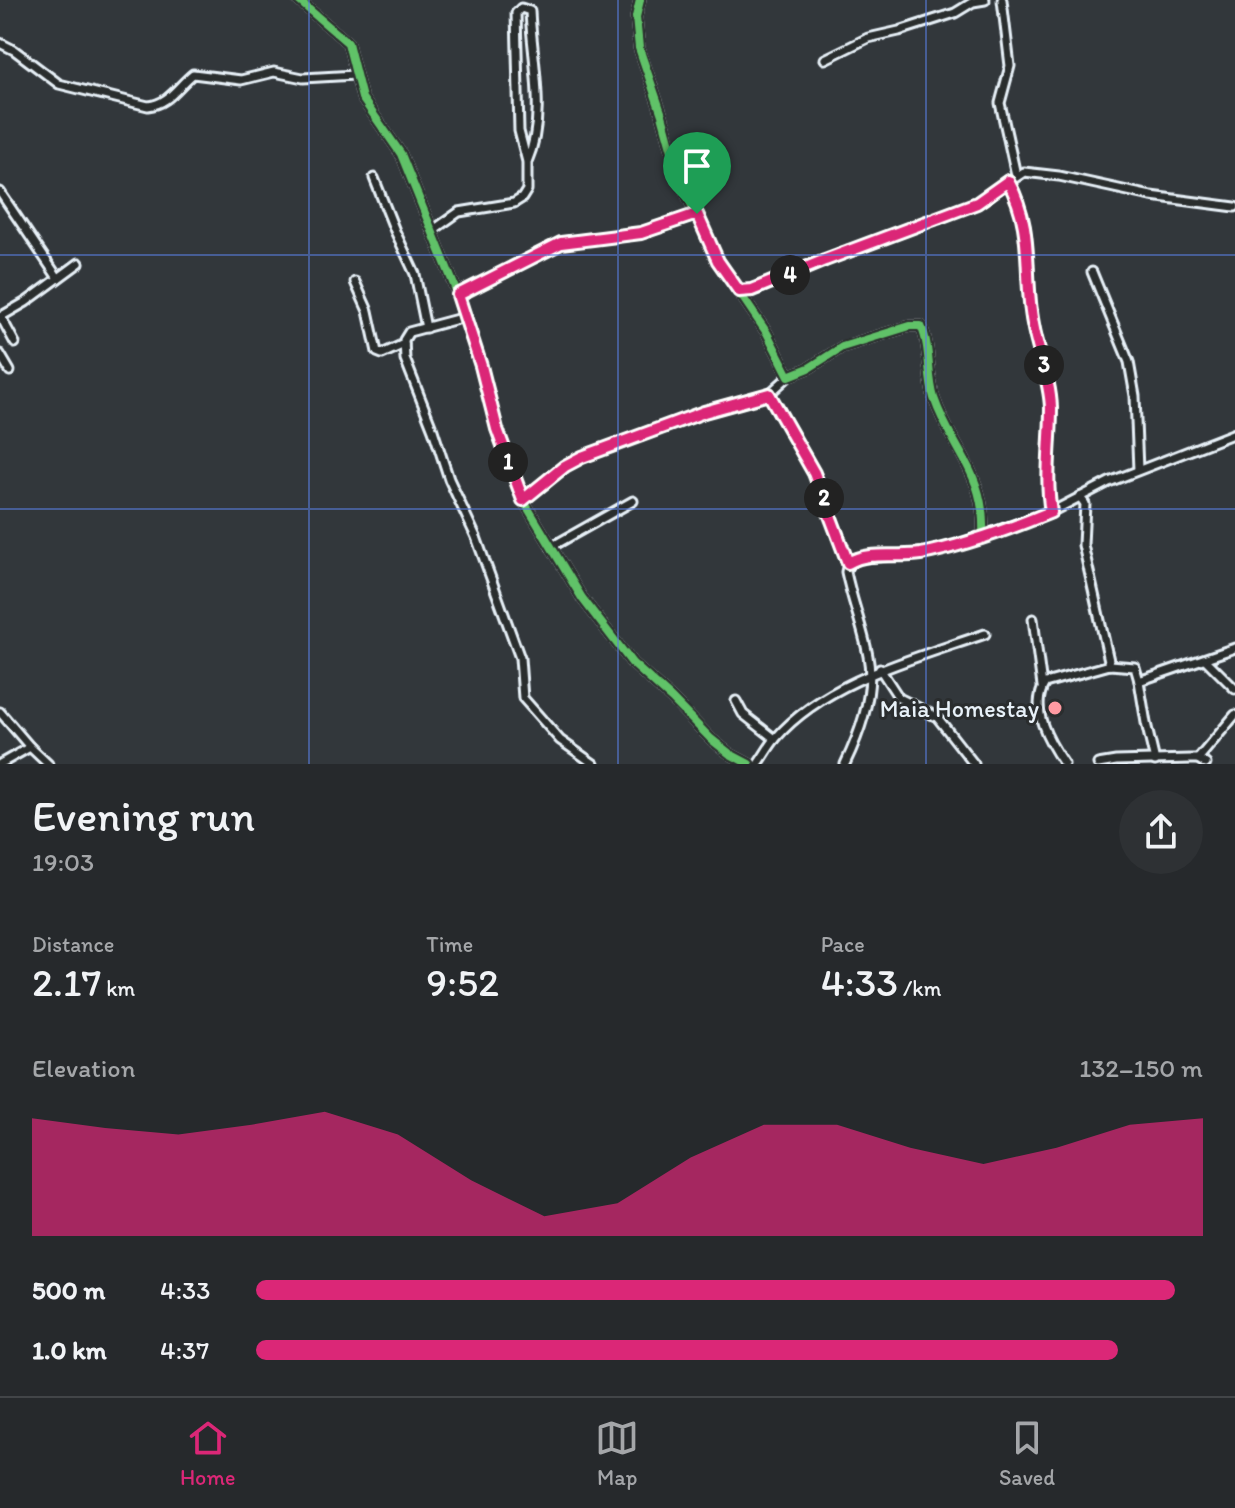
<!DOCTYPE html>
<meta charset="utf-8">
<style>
body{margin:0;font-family:Itim,sans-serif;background:#2e3134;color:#f1f3f6;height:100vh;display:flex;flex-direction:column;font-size:30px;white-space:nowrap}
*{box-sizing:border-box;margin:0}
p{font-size:26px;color:#a4a6a9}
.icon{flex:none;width:44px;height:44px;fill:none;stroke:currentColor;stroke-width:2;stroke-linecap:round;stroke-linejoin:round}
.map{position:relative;height:764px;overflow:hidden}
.details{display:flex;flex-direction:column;background:#26292c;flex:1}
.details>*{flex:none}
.pin{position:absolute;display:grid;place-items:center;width:68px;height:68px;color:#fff;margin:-82px -34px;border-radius:50% 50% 50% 0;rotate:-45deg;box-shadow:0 0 8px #0007}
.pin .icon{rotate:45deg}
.km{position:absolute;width:40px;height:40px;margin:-20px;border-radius:50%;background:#222;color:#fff;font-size:22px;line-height:40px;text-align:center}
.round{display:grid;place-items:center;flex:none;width:84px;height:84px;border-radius:42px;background:#2e3134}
.head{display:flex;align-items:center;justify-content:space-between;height:136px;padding:0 32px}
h1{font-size:44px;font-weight:600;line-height:60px}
.stats{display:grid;grid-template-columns:repeat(3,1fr);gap:12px;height:136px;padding:8px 32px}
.stats div{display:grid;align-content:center}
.stats b{font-size:40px;font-weight:600}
.stats small{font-size:22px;font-weight:400}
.stats p{font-size:22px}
.chart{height:224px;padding:16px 32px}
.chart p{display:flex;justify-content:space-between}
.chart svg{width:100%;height:144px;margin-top:8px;fill:#db2777;opacity:.7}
ul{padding:0 32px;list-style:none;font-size:26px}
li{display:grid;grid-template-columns:128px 96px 1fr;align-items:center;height:60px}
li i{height:20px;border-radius:10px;background:#db2777}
.tab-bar{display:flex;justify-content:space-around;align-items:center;height:112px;border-top:2px solid #424548;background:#26292c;font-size:22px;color:#a4a6a9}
.tab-bar a{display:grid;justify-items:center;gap:4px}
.tab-bar .current{color:#db2777}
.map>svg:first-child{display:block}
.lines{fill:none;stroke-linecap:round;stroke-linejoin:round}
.minor-casing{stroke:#e8f1f8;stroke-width:13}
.minor{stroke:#2a2d2e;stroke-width:7}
.cycleway-casing{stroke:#2a2d2e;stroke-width:13}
.cycleway{stroke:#61c268;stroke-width:8}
.route-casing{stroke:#fff;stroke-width:16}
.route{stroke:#db2777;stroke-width:10}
.grid{fill:none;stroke:#5a7fe2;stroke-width:2;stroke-opacity:0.55}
.poi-dot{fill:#ff9aa2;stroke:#2a2d2e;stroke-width:3}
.labels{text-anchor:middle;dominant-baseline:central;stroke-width:6;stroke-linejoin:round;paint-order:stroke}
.poi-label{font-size:24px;fill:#e8f1f8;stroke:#2a2d2e;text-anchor:end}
</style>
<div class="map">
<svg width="1235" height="764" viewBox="0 0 1235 764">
<rect width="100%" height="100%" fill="#32373b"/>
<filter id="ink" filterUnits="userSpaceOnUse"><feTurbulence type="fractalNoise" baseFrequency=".0125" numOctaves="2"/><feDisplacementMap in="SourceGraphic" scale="16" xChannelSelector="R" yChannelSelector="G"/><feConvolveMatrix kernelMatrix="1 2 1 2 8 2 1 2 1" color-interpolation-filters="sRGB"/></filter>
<g filter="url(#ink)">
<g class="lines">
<!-- minor casing -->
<g class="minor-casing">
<g id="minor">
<polyline points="298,0 348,43 362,98 401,154 458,295 481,366 497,429 523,500 582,598 632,663 672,699 711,739 730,754 749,764"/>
<path d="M640 0 636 17 639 48 662 115 680 180 718 261 767 333 789 376 809 368 842 347 910 326H921C931 347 927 375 934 398 952 451 986 473 983 535"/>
<polyline points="1002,0 1010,66 1000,103 1016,175"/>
<path d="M0 43 14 50 59 84 148 106C169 104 177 87 193 74L241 80 274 72 303 78 355 75"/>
<polyline points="825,59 868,38 899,31 955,13 973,2 985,0"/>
<polyline points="374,178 395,231 415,274 426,328"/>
<path d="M1008 181C1035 230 1024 273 1033 324 1038 353 1050 379 1051 408 1051 444 1045 477 1051 512"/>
<polyline points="0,192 58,278"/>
<path d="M432 231 459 212 514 203 522 198 527 190V162L519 131 516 13 521 8 530 11C532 60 547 116 527 162"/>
<polyline points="1092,272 1129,362 1135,396 1138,470"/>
<polyline points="355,282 368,311 377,352 382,354 404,344"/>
<polyline points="739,291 759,288 825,260 977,203 1024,172 1059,176 1151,196 1235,207"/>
<polyline points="458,295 561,243 641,233 697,214"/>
<polyline points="0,317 26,302 79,263"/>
<polyline points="1,317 15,343"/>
<polyline points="465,317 409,332 404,340 405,359 433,430 449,479 476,537 520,658 523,698 560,740 594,764"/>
<polyline points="0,354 10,371"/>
<polyline points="789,376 769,394 818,480 848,563"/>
<polyline points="1080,497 1085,504 1083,545 1110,665"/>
<polyline points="523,500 565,466 582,457 704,412 769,394"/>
<polyline points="551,547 633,501"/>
<polyline points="1033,619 1042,686"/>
<polyline points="1206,660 1235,689"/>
<polyline points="880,669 899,698 937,717 974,764"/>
<polyline points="1139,681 1146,723 1155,761"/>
<polyline points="736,701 743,714 775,739"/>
<polyline points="0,712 30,747 48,764"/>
<polyline points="1198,759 1235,715"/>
<polyline points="0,764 30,747"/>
<path d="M758 764C764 756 769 746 776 738 825 681 916 658 985 634"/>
<path d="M845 764C860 733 875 691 868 656 863 628 852 601 846 572L848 563 860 558 921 554 959 544 1051 512 1109 482 1235 433"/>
<path d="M1064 764C1049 742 1029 709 1045 683L1110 665 1135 667 1139 681 1235 648"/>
<polyline points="1098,764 1116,761 1190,759 1198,759 1206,764"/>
</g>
</g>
<!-- minor -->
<use href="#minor" class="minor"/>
<!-- cycleway casing -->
<g class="cycleway-casing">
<g id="cycleway">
<polyline points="298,0 348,43 362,98 401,154 458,295 481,366 497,429 523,500 582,598 632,663 672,699 711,739 730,754 749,764"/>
<path d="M640 0 636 17 639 48 662 115 680 180 718 261 767 333 789 376 809 368 842 347 910 326H921C931 347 927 375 934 398 952 451 986 473 983 535"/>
</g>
</g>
<!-- cycleway -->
<use href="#cycleway" class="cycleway"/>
</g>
</g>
<g class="lines" filter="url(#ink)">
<!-- route casing -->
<g class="route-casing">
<path id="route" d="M1008 181C1035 230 1023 273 1033 324 1038 353 1050 379 1051 408 1051 444 1045 478 1051 512 1012 528 963 546 921 554 897 558 870 550 848 563L814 473 769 394 704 412 582 457 565 466 523 500 497 429 481 366 458 295 561 243 641 233 697 214 718 261 739 291 752 290 825 260 977 203Z"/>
</g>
<!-- route -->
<use href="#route" class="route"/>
</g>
<!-- grid -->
<path class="grid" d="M309 0V764M618 0V764M926 0V764M0 255H1235M0 509H1235"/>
<!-- markers -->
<circle class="poi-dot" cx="1055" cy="708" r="8"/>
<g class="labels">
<!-- poi labels -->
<g class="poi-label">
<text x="1039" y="708">Maia Homestay</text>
</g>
</g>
</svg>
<div class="pin" style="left:697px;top:214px;background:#1e9e55"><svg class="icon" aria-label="arrive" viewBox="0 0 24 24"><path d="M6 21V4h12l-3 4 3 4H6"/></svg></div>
<b class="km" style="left:508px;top:462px">1</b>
<b class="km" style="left:824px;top:498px">2</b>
<b class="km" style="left:1044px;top:365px">3</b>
<b class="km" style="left:790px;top:275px">4</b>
</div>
<section class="details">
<div class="head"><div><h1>Evening run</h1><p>19:03</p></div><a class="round"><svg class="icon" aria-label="share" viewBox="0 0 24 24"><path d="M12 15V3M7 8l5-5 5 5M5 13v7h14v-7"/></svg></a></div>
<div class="stats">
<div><p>Distance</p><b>2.17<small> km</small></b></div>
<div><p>Time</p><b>9:52</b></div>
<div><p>Pace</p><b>4:33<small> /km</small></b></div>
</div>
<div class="chart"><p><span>Elevation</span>132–150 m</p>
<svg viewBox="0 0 160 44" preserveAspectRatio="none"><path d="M0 44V8L10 11L20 13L30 10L40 6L50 13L60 27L70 38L80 34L90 20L100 10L110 10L120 17L130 22L140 17L150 10L160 8V44z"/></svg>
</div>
<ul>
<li><b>500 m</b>4:33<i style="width:97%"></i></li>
<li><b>1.0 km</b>4:37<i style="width:91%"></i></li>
</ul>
</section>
<nav class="tab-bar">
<a class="current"><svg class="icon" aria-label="home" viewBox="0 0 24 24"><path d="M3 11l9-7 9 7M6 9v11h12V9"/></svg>Home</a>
<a><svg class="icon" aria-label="map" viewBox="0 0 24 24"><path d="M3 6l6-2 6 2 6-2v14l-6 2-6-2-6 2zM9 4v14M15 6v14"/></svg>Map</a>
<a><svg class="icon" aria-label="saved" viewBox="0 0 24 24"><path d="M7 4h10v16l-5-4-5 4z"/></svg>Saved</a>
</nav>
